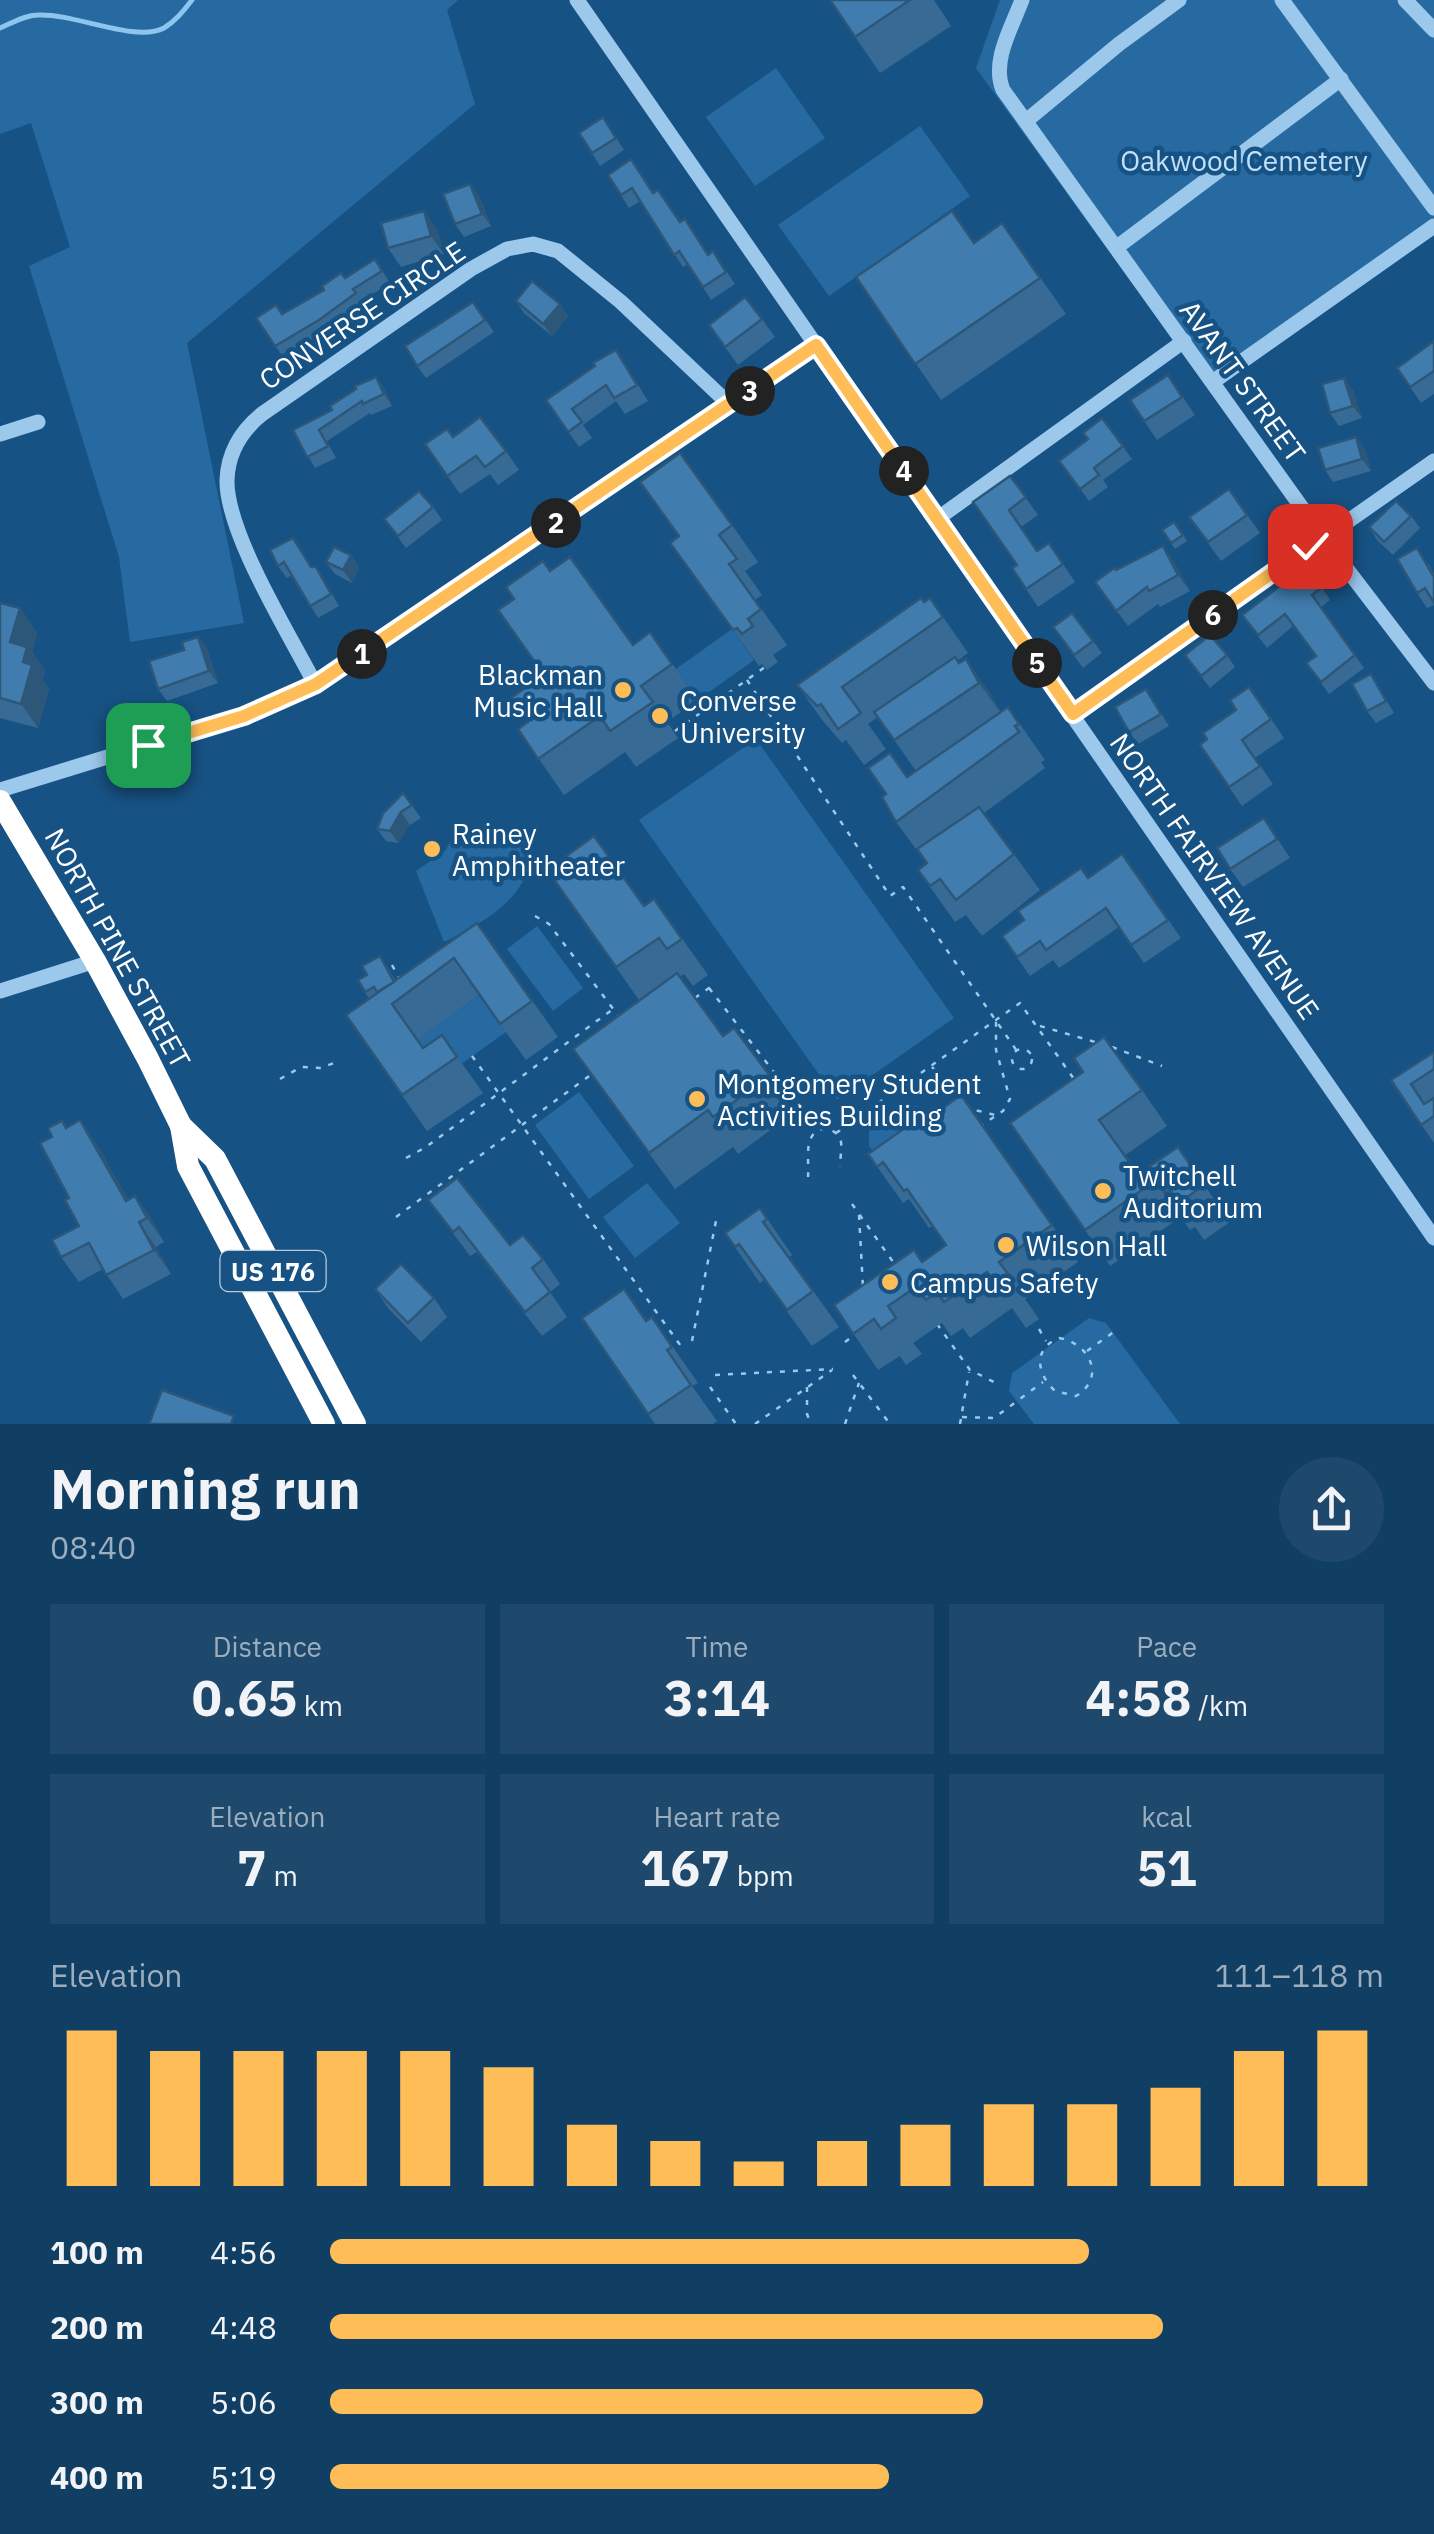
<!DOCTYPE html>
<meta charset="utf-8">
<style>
body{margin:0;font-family:"IBM Plex Sans",sans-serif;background:#1e496c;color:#f1f3f6;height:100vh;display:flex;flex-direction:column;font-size:38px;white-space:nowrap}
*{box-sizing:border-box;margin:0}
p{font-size:32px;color:#9caebe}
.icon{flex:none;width:55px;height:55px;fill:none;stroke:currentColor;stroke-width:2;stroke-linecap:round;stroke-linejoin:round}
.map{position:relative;height:1424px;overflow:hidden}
.sheet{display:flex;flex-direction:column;background:#113e63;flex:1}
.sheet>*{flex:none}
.pin{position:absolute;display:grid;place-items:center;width:85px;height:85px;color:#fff;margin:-42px;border-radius:20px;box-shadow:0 5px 15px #0006}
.km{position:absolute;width:50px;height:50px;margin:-25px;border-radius:50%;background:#222;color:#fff;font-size:28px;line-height:50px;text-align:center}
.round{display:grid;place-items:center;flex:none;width:105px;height:105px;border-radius:52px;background:#1e496c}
.overview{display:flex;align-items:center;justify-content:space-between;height:170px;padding:0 50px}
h1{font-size:55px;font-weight:700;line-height:75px}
.figures{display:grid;grid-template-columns:repeat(3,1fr);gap:15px;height:170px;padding:10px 50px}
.figures div{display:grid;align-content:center;border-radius:0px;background:#1e496c;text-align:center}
.figures b{font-size:50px;font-weight:700}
.figures small{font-size:28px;font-weight:400}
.figures p{font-size:28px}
.chart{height:280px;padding:20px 50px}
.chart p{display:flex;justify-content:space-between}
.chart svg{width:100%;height:180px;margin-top:10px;stroke:#ffbd57;stroke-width:6}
ul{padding:0 50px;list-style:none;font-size:32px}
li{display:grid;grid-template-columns:160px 120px 1fr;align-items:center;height:75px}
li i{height:25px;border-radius:12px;background:#ffbd57}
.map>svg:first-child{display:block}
.green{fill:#266aa1}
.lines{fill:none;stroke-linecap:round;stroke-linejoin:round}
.stream{stroke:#8ec5ef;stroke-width:5}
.path{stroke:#9cc8ec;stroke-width:2.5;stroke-dasharray:5 8;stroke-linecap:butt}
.minor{stroke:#9cc8ec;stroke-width:15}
.highway{stroke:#fff;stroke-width:22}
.wall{fill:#376b95}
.shaded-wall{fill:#2d5779}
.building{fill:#407cad;stroke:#2d5779;stroke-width:2.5}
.route-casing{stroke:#fff;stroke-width:20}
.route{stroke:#ffbd57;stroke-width:12}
.poi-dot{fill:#ffbd57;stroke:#175284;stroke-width:4}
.labels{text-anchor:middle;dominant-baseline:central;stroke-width:9;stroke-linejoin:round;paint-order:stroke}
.shield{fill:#175284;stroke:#b9cbda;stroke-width:2.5}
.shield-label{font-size:25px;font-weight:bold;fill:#fff}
.park-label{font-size:28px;fill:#c1e0f9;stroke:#175284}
.street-label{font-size:28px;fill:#fff;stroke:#175284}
.poi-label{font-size:28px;fill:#fff;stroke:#175284;text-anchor:start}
</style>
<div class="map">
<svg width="1434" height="1424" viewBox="0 0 1434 1424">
<rect width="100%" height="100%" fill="#175284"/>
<!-- green -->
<g class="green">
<polygon points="0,0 458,0 447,10 475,104 187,343 244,623 130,642 119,557 29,266 70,247 31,123 0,134"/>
<polygon points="1000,0 1434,0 1434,218 1205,384 976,68"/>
<polygon points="776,68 825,138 755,186 706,117"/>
<polygon points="920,126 970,196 829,296 778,225"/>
<polygon points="732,629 754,660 698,700 676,669"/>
<polygon points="756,739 954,1018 837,1100 639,820"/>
<path d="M455 831 533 843C531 853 530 866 526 875 511 909 475 926 444 942L416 871 446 850Z"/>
<polygon points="537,926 583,988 553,1011 507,949"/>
<polygon points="479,995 506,1032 443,1077 418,1040"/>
<polygon points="579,1092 634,1166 589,1199 535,1125"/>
<polygon points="906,1104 922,1107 937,1127 899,1167 882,1164 869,1146 869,1130"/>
<polygon points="647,1183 680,1223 635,1258 603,1217"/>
<polygon points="1089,1318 1106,1323 1180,1424 1034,1424 1009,1391 1012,1373"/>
</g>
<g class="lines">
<!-- stream -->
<path class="stream" d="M0 28C12 23 25 15 38 15 74 13 135 43 164 28 176 21 184 10 192 0"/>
<!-- path -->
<g class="path">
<polyline points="747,680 890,896 903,887 1017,1051"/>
<polyline points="675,731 765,667"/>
<polyline points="535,916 549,924 620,1018"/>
<polyline points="392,965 399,978"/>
<polyline points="709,988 818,1129"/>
<polyline points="695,998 716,983"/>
<polyline points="1040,1026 1095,1042"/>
<polyline points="1112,1047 1162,1066"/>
<circle cx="1022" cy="1059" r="10"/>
<polyline points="472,1056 683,1349"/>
<polyline points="932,1067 960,1098"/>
<polyline points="280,1079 301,1067 320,1068 337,1062"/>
<polyline points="966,1104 971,1109 995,1115"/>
<polyline points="979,1127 1003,1111 1010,1099 996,1050 996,1021"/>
<polyline points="836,1133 1020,1003 1074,1079"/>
<polyline points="406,1158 426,1147 613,1009"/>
<path d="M808 1177C809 1166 806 1147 811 1138 818 1123 838 1128 841 1142 842 1149 840 1159 840 1167"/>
<polyline points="852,1204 896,1266"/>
<polyline points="859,1215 863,1287"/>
<polyline points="396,1217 592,1074"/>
<polyline points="937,1324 970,1370 994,1382"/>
<polyline points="1039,1329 1046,1341"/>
<path d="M1059 1338C1089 1343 1107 1377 1076 1396L1055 1391C1037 1374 1032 1349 1059 1338Z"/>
<polyline points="692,1341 717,1216"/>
<polyline points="845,1342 856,1334"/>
<polyline points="1087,1351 1118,1329"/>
<polyline points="715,1375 833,1369"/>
<polyline points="853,1375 890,1424"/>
<polyline points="710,1387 736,1424"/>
<polyline points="807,1387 807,1414 811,1424"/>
<polyline points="962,1417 994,1418 1043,1382"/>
<polyline points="755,1424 832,1370"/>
<polyline points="845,1424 859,1383"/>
<polyline points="960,1424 969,1372"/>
</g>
<!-- minor -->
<g class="minor">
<polyline points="577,0 1434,1238"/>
<path d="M1022 0C1012 27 991 61 1003 90L1330 547 1434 683"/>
<polyline points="1282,0 1434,208"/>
<polyline points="1405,0 1434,30"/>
<polyline points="1026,121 1119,44 1179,0"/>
<polyline points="1117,247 1341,79"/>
<polyline points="1214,381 1434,226"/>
<polyline points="0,434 38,422"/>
<polyline points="937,519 1184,341"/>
<path d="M315 684C290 635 226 533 227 480 228 452 241 431 262 414L471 269 507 249 533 244 558 251 621 302 730 405"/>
<polyline points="1073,714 1434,461"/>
<polyline points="0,790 244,715 315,684 816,345"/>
<polyline points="0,991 95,961"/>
</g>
<!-- highway -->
<g class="highway">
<polyline points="0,801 95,961 148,1059 181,1126 188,1166 324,1424"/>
<polyline points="181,1126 215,1159 355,1424"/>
</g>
</g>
<!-- wall -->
<g class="wall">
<polygon points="830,0 934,0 951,26 880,73"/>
<polygon points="603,117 624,150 600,166 579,133"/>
<polygon points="608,175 654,193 709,254 713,251 735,284 711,300 688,264 683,267 640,201 629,208"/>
<polygon points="470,184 479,196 491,226 464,237 455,224"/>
<polygon points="1002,223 1066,314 941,400 856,277 974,242"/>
<polygon points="437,229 444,254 401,267 388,248"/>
<polygon points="375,259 390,283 362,301 364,304 328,331 283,357 256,318 282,314"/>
<polygon points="516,301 560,304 568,316 552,336 524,313"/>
<polygon points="473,302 494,332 426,378 417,366"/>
<polygon points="762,319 775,337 738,365 709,325"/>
<polygon points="1434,341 1434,394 1421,403 1397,368"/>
<polygon points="626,365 648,401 625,414 616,401 583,425 592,438 579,447 546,400"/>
<polygon points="1168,375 1195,415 1157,440 1130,400"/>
<polygon points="376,377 384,388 392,406 371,415 370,413 327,441 336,458 315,468 293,430 332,410"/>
<polygon points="1353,390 1362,418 1339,426 1330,413"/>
<polygon points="1102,418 1132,459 1103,480 1108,487 1089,501 1059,461 1088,439"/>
<polygon points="1356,437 1365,450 1371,471 1333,482 1325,470"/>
<polygon points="425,444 506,451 519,470 498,485 490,474 460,494"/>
<polygon points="1010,476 1038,515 1021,527 1037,551 1049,543 1075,582 1038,607 1012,568 1017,565 973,502"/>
<polygon points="640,482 732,525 758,562 745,571 762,595 755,600 787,645 773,655 778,662 767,670 762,664 759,666 670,543 679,536"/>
<polygon points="1229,489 1260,533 1221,561 1189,517"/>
<polygon points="433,507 442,520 406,548 384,519"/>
<polygon points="1411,516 1420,528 1393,555 1377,540 1369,527"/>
<polygon points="1174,522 1187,541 1175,549 1162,530"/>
<polygon points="293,538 312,567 324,580 339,606 318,618 292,575 287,578 278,566"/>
<polygon points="351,555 359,568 352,583 335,574 326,562"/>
<polygon points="1174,562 1190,591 1160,607 1158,604 1128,626 1095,582 1116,570"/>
<polygon points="1428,563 1434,574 1434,605 1427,608 1417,593"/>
<polygon points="550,571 633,645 650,632 698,700 667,722 678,738 636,767 625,752 564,795 518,729 528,722 543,675 514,599"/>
<polygon points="1322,587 1330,600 1321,607 1364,668 1329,694 1306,663 1315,656 1293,626 1267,648 1242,615"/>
<polygon points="930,598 968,653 957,661 959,663 966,659 991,695 1001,712 1008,707 1045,760 1041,762 1045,768 984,813 1040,890 982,936 966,915 955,922 918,870 927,864 896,822 907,777 916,771 878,717 868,724 886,749 864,765 846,740 842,743 823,721 797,685"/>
<polygon points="0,603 20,608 37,633 32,652 45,671 42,679 49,689 38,728 0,718"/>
<polygon points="1072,613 1102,653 1083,668 1053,627"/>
<polygon points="198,637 207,649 218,683 167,701 158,689 184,650"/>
<polygon points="1185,655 1227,655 1235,667 1210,688"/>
<polygon points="1371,674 1394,713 1376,723 1367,711"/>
<polygon points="1146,689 1169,726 1138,744 1129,732"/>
<polygon points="1271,719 1284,738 1255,758 1273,784 1242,806 1200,745"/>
<polygon points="403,793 421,818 410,825 398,843 386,841 377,829"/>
<polygon points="1264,818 1290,858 1243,887 1230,869"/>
<polygon points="1122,854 1181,938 1144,963 1119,927 1059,968 1053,960 1030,976 1002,936"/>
<polygon points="547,870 644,906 654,899 708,975 693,986 684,974 680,977 723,1036 770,1076 795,1112 738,1154 733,1147 675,1189 573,1049 639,1000"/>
<polygon points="477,923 558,1037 526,1060 479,995 418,1040 423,1048 442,1035 483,1093 427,1131 346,1015 369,999 365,992 367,975 380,956 395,980"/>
<polygon points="1434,1052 1434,1143 1391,1080"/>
<polygon points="1142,1090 1167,1126 1124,1156 1138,1174 1178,1147 1230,1222 1204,1240 1195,1227 1190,1230 1181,1217 1110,1266 1010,1123"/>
<polygon points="961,1095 1078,1262 1025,1299 1039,1319 1026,1328 1012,1308 970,1338 963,1328 951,1336 942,1323 913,1343 922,1354 906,1365 900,1356 878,1370 834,1305 922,1262 946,1245 932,1226 929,1228 909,1199 903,1203 868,1154 932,1116"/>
<polygon points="80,1120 97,1145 128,1199 135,1196 152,1220 164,1242 156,1247 171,1274 123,1299 103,1269 79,1282 61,1257 79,1226 69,1198 52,1137 62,1121 67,1127"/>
<polygon points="428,1200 510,1245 543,1259 560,1284 550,1292 567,1317 542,1336 477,1252 470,1256"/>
<polygon points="760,1208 792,1255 789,1257 839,1327 812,1346 764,1280 760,1283 725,1233"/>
<polygon points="375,1289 434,1298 447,1317 421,1342 388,1308"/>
<polygon points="652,1317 698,1383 692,1386 717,1421 713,1424 655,1424 582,1318 646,1320"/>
</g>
<!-- shaded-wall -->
<g class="shaded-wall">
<polygon points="470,184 479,196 491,226 482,214"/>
<polygon points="424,211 437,229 444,254 431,236"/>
<polygon points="560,304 568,316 552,336 543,324"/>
<polygon points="376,377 384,388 392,406 384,394"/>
<polygon points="1344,378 1353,390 1362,418 1353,406"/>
<polygon points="1356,437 1365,450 1371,471 1362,459"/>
<polygon points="1163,546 1174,562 1190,591 1178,575"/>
<polygon points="351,555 359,568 352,583 343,570"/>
<polygon points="20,608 37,633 32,652 45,671 42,679 49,689 38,728 21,704 10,642"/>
<polygon points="198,637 207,649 218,683 209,671"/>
<polygon points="966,659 991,695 1005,719 979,683"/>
<polygon points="401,812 410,825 398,843 390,831"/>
<polygon points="80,1120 97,1145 143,1225 126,1201"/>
<polygon points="135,1196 152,1220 164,1242 147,1218"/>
<polygon points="139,1222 156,1247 171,1274 154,1250"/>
</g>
<!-- building -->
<g class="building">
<polygon points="830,0 910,0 855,37"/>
<polygon points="603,117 616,138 592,153 579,133"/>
<polygon points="631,159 653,193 658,190 680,222 685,219 708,255 713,251 726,272 703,287 679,251 674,255 632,188 621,195 608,175"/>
<polygon points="470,184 482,214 455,224 443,194"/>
<polygon points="424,211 431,236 388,248 381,223"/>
<polygon points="952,211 974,243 1002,223 1040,278 915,364 856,277"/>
<polygon points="375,259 382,271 353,289 356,293 319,320 275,346 256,318 276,305 282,314 324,290 322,286 341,273 345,278"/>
<polygon points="532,281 560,304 543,324 516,301"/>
<polygon points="745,297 762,319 725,347 709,325"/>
<polygon points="473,302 485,320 417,366 405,346"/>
<polygon points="1434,341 1434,371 1410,387 1397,368"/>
<polygon points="616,350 637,385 614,398 606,385 572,409 582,422 568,432 546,400 595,366 593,363"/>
<polygon points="1168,375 1182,397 1144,421 1130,400"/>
<polygon points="376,377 384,394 363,404 362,401 319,430 328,446 307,457 293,430 332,410 330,406 356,389 355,386"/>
<polygon points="1344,378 1353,406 1330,413 1322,384"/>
<polygon points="480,417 506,451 485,467 476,456 447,476 425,444 447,429 453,437"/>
<polygon points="1102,418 1123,446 1094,468 1099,475 1080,489 1059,461 1088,439 1083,433"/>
<polygon points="1356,437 1362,459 1325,470 1318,448"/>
<polygon points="680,453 732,525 719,535 737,559 729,564 761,609 748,619 753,626 742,634 737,628 733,630 670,543 679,536 640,482"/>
<polygon points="1010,476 1026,497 1009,510 1037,551 1049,543 1063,564 1026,589 1012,568 1017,565 973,502"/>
<polygon points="1229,489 1247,515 1208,542 1189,517"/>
<polygon points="419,491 433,507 398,536 384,519"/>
<polygon points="1396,501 1411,516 1384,542 1369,527"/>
<polygon points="1174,522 1183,535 1171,543 1162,530"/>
<polygon points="293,538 311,567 316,567 331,594 310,606 284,562 278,566 270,550"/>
<polygon points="1163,546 1178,575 1149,591 1147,587 1116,611 1095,582 1114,568 1116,570"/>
<polygon points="334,547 351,555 343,570 326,562"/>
<polygon points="1417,548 1434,577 1434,603 1425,588 1417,593 1397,559"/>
<polygon points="570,557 633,645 650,632 672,664 641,686 653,702 610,731 600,716 538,759 518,729 528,722 511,698 544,675 498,610 514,599 506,587 543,561 550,571"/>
<polygon points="1305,567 1322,587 1312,595 1355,655 1321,682 1306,663 1316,656 1285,614 1258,635 1242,615"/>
<polygon points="921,598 924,602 930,598 943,617 842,687 861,713 838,729 821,704 817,706 797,685"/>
<polygon points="0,603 20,608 10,642 27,647 23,662 32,665 21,704 0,698"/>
<polygon points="1072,613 1093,641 1074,655 1053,627"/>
<polygon points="1210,635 1227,655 1201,676 1185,655"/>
<polygon points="198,637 209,671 158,689 149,661 184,650 182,642"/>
<polygon points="955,657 959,663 966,659 979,683 894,740 874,712"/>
<polygon points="1371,674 1386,701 1367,711 1352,684"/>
<polygon points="1249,687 1271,719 1242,740 1260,766 1229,787 1200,745 1207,739 1203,733 1236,710 1230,700"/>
<polygon points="1146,689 1161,714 1129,732 1115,707"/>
<polygon points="1008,707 1019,724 1015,726 1019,732 896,822 882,797 886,794 868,768 890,753 907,777"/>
<polygon points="403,793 412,805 401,812 390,831 377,829 383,813"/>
<polygon points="979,807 1014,854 956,900 940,879 930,886 918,870 927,863 917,849"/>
<polygon points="1264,818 1277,839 1230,869 1217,848"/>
<polygon points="594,836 644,906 654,899 682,939 667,949 659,938 616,967 547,870"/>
<polygon points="1122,854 1168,920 1131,945 1106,908 1046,950 1040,941 1017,957 1002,936 1024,920 1018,911 1081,868 1088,878"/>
<polygon points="477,923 532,1001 500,1024 454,958 392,1004 423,1048 442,1035 457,1057 402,1095 346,1015"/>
<polygon points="380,956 394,982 377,992 374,987 365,992 358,980 367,975 362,966"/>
<polygon points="677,973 723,1036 734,1028 770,1076 713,1117 708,1110 649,1153 573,1049"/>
<polygon points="1104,1037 1142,1090 1099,1120 1138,1174 1178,1147 1204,1185 1179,1203 1170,1190 1165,1193 1156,1180 1085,1230 1010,1123 1083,1072 1074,1058"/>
<polygon points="1434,1052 1434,1069 1411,1084 1424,1104 1434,1098 1434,1116 1421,1125 1391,1080"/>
<polygon points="961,1095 1052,1225 999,1262 1014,1282 1000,1291 987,1272 944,1302 937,1292 926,1300 916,1287 888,1306 896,1318 881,1329 874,1319 853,1334 834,1305 914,1250 922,1262 946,1245 907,1189 904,1191 883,1162 877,1167 868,1154 929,1111 932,1116"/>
<polygon points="80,1120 126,1201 135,1196 147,1218 139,1222 154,1250 106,1275 89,1243 61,1257 52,1240 79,1226 65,1200 69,1198 40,1143 52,1137 48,1128 62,1121 66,1128"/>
<polygon points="457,1178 510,1245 523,1235 543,1259 532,1268 550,1292 525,1312 459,1227 453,1232 428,1200"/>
<polygon points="760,1208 767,1219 763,1222 813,1291 787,1310 739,1244 735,1247 725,1233"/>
<polygon points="401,1264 434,1298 408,1323 375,1289"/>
<polygon points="624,1289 646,1321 652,1317 672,1347 667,1350 691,1385 648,1414 582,1318"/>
<polygon points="162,1390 234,1416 231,1424 149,1424"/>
</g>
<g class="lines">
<!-- route casing -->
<g class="route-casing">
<polyline id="route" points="148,745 244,716 316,684 816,345 1073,714 1310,546"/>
</g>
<!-- route -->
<use href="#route" class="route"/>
</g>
<!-- markers -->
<g class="poi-dot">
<circle cx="623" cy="690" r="10"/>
<circle cx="660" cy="716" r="10"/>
<circle cx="432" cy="849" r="10"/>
<circle cx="697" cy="1099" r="10"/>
<circle cx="1103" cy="1191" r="10"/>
<circle cx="1006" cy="1245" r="10"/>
<circle cx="890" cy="1282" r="10"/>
</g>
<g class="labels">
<!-- shield labels -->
<rect class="shield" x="220.5" y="1251" width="105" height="40" rx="8"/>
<g class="shield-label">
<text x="273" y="1271">US 176</text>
</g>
<!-- park labels -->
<g class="park-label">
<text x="1244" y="160">Oakwood Cemetery</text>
</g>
<!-- street labels -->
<g class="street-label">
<text transform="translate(362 315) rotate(-34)">CONVERSE CIRCLE</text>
<text transform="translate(1243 381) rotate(54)">AVANT STREET</text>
<text transform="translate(1215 876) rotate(55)">NORTH FAIRVIEW AVENUE</text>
<text transform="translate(118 948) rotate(61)">NORTH PINE STREET</text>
</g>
<!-- poi labels -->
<g class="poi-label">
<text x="603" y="674" text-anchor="end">Blackman<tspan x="603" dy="32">Music Hall</tspan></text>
<text x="680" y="700">Converse<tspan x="680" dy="32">University</tspan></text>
<text x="452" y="833">Rainey<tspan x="452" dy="32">Amphitheater</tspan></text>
<text x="717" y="1083">Montgomery Student<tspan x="717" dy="32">Activities Building</tspan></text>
<text x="1123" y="1175">Twitchell<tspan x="1123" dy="32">Auditorium</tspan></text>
<text x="1026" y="1245">Wilson Hall</text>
<text x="910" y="1282">Campus Safety</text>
</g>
</g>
</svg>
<div class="pin" style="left:148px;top:745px;background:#1e9e55"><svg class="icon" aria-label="arrive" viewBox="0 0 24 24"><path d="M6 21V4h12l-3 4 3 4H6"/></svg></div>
<div class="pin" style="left:1310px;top:546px;background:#d93025"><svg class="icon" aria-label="check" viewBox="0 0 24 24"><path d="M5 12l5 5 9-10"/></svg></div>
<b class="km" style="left:362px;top:654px">1</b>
<b class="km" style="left:556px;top:523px">2</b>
<b class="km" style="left:750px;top:391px">3</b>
<b class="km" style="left:904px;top:471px">4</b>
<b class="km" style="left:1037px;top:663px">5</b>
<b class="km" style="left:1213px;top:615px">6</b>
</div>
<section class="sheet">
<div class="overview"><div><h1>Morning run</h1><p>08:40</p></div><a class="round"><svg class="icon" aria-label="share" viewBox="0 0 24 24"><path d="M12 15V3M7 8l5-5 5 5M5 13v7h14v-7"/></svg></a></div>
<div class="figures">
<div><p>Distance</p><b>0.65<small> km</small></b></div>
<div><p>Time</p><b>3:14</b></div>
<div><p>Pace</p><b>4:58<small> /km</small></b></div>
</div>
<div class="figures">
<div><p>Elevation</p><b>7<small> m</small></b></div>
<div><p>Heart rate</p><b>167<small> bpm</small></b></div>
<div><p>kcal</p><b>51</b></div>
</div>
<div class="chart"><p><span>Elevation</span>111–118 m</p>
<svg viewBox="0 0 160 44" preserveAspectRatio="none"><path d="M5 44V6M15 44V11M25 44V11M35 44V11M45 44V11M55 44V15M65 44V29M75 44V33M85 44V38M95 44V33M105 44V29M115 44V24M125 44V24M135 44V20M145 44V11M155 44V6"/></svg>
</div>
<ul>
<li><b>100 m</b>4:56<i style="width:72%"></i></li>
<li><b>200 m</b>4:48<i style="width:79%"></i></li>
<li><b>300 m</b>5:06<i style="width:62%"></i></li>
<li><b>400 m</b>5:19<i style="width:53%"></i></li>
</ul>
</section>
